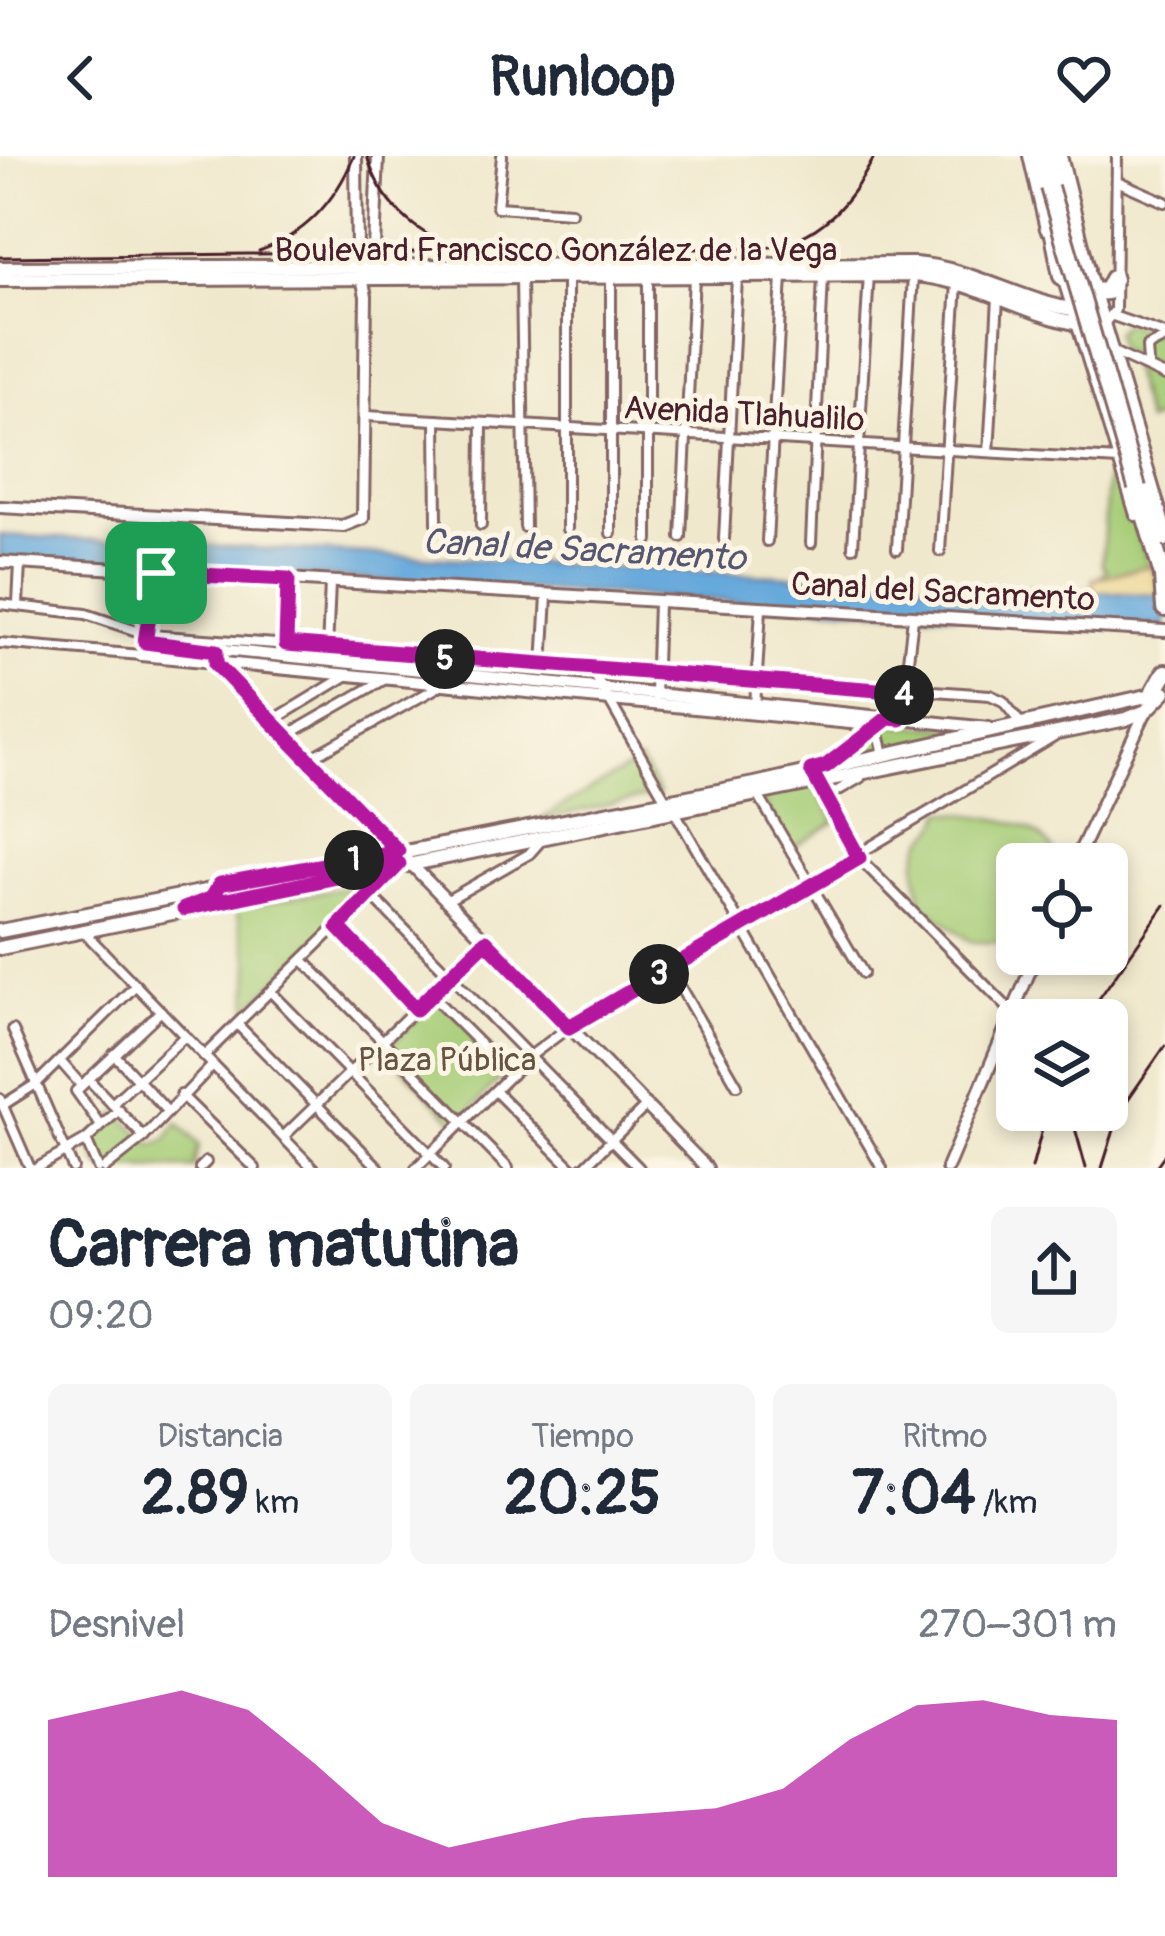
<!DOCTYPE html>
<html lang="es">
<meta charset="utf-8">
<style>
body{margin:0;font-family:Pangolin,sans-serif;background:#f6f6f7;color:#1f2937;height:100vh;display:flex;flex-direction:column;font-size:45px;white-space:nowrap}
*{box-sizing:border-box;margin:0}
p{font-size:39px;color:#747a83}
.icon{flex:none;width:66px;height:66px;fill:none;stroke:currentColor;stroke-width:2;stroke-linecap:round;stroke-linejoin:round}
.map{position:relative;height:1012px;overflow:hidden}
.drawer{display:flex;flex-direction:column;background:#fff;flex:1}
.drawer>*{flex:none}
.fabs{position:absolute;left:996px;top:687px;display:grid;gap:24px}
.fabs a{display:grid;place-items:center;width:132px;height:132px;border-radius:18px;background:#fff;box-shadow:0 6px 18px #0003;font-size:60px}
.pin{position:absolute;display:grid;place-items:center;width:102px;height:102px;color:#fff;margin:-51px;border-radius:24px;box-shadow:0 6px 18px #0006}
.km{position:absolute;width:60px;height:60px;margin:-30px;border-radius:50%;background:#222;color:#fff;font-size:33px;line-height:60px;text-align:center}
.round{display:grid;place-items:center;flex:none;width:126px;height:126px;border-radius:18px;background:#f6f6f7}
.headline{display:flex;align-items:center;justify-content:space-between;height:204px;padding:0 48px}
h1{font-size:66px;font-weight:800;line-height:90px}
.stats{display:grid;grid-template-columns:repeat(3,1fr);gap:18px;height:204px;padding:12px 48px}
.stats div{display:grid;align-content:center;border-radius:18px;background:#f6f6f7;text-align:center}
.stats b{font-size:60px;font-weight:800}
.stats small{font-size:33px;font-weight:400}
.stats p{font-size:33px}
.chart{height:336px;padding:24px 48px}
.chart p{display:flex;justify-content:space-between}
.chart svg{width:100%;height:216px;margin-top:12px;fill:#b5179e;opacity:.7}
header{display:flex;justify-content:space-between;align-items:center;height:156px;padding:0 48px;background:#fff;font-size:54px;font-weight:800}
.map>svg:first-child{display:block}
.green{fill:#a7cd78;stroke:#787652;stroke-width:3}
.sand{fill:#eeda9e;stroke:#9c7c64;stroke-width:3}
.water{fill:#66a9db;stroke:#586483;stroke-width:3}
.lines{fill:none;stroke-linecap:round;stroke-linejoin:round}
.street-casing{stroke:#846563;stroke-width:14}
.secondary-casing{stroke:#846563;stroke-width:16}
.primary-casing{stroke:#846563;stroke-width:18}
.highway-casing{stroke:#846563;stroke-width:22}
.street{stroke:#fff;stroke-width:8}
.secondary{stroke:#fff;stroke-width:10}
.primary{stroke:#fff;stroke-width:12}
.highway{stroke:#fff;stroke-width:16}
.rail{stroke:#4a1f2b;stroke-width:3}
.highway-bridge-casing{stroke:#846563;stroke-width:22;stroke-linecap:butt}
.highway-bridge{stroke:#fff;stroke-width:16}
.route-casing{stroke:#fff;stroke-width:24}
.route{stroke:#b5179e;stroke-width:15}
.labels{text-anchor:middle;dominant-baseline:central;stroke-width:10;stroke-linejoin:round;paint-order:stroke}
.street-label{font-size:33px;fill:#4a1f2b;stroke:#fcf5e5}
.park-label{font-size:33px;fill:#665342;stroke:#fcf5e5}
.water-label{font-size:36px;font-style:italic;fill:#555671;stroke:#fcf5e5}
</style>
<header><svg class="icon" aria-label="back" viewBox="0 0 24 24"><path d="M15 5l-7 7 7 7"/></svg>Runloop<svg class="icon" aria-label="heart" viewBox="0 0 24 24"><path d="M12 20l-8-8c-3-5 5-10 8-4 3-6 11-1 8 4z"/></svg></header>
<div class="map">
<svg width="1165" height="1012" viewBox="0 0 1165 1012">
<rect width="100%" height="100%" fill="#fcf5e5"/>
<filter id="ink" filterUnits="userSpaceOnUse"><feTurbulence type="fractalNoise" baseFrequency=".00833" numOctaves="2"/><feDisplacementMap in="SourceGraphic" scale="24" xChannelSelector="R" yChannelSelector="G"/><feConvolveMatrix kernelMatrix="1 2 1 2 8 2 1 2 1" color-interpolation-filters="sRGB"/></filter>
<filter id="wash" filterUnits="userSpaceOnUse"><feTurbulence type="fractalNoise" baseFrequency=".004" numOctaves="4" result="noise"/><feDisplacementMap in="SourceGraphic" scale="48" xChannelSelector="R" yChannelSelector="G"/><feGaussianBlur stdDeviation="2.7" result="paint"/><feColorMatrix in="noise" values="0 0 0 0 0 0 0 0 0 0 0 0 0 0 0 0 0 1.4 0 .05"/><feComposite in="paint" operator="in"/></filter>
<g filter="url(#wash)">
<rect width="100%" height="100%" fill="#efe8cc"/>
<!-- green -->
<g class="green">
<polygon points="1123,167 1165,179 1165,217 1118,193 1115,177"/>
<polygon points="1130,209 1160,223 1165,259 1146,266"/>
<polygon points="1108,311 1119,312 1155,432 1097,423 1107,414 1102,409"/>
<polygon points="885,568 990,574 838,603"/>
<polygon points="640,605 659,638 537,665"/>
<polygon points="814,627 835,666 791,693 759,638"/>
<path d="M943 655C980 662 1034 660 1054 696L1052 708H1017L1014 786H971L922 748C919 730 912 705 922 688 930 674 940 673 943 655Z"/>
<polygon points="378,725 248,852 250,806 235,752"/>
<polygon points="440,841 509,913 457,968 385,894"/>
<polygon points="118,957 153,989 166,984 178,967 199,989 194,1012 101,1012 88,984"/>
</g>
<!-- sand -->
<polygon class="sand" points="1152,409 1165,466 1093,444 1093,423"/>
<!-- water -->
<polygon class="water" points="0,379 1155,439 1165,441 1165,471 0,402"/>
</g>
<g filter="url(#ink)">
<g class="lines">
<!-- street casing -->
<g class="street-casing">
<g id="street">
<polyline points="502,0 497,51 571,56"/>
<polyline points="1117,25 1165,46"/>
<polyline points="521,121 525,371"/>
<polyline points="611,121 611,377"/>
<polyline points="648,122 648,384"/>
<polyline points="1110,159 1165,178"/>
<polyline points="1104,168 1115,154 1117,0"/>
<polyline points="1113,196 1165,220"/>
<polyline points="1148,209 1147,191 1165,182"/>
<polyline points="367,260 1119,304"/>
<polyline points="436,264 437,367"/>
<polyline points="989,296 998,142"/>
<polyline points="481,369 482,267"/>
<polyline points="567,373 567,122"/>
<polyline points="681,381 694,121"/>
<polyline points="724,383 737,121"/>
<polyline points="767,385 782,121"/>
<polyline points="811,387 823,120"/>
<polyline points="853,391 869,117"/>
<polyline points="897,393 913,119"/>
<polyline points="940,395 957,127"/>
<polyline points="0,448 86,458 149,479 990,539 1003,545 1022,569"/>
<polyline points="18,448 20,407"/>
<polyline points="148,481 156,417"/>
<polyline points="0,487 141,499"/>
<polyline points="286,487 288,423"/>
<polyline points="327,495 330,427"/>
<polyline points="543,510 547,440"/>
<polyline points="593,516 666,644"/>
<polyline points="655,540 658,447"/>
<polyline points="755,550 761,453"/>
<polyline points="901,563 913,462"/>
<polyline points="272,565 346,520"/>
<polyline points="878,574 884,598"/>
<polyline points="286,580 387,522"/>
<polyline points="309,603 438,531"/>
<polyline points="828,609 883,568"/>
<polyline points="817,626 859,702 1012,856"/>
<polyline points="758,639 863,817"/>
<polyline points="825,642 860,622"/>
<polyline points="675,656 882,1012"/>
<polyline points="370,738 639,1012"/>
<polyline points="446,745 529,698 544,681"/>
<polyline points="338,771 416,853"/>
<polyline points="84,776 313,1012"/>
<polyline points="303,804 508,1012"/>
<polyline points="669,812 737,929"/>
<polyline points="271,836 444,1012"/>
<polyline points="431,839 511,919"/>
<polyline points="237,868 379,1012"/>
<polyline points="13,874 73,1012"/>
<polyline points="114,898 167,955"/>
<polyline points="204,900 396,712"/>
<polyline points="60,905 81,929"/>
<polyline points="88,923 144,981"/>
<polyline points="495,935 572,1012"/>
<polyline points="181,939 255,1012"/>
<polyline points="0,943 30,1012"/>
<polyline points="112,948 185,880"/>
<polyline points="3,949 36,928 136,829"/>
<polyline points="101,970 76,935 161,855"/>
<polyline points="283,981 486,785"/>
<polyline points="86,984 98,1012"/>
<polyline points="37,1012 86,984 119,954"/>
<polyline points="105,1012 144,981 213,909"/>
<polyline points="200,1012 206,1006"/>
<polyline points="416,1012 529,901 569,871 1054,581"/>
<polyline points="583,1012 646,950"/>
</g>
</g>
<!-- secondary casing -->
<g class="secondary-casing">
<g id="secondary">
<polyline points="1029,0 1046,73"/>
<polyline points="1061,0 1089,113"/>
<polyline points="373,116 378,0"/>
<polyline points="1062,118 1136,359"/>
<polyline points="0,351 343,370 363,362 366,140 357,99 356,0"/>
<polyline points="0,406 1165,475"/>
<polyline points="217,509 707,1012"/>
<polyline points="881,570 141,499 145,486 989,572"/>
<polyline points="1074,708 1147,553"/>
<polyline points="947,1012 1037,798"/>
</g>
</g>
<!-- primary casing -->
<g class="primary-casing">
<g id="primary">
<path d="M0 112 915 108C978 113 1033 154 1092 155"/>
<path d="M0 124 913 119C978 123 1033 165 1096 170"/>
<polyline points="0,775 754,628 1156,538"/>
<polyline points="0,792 1126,563 1146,555 1165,536"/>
</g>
</g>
<!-- highway casing -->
<g class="highway-casing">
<g id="highway">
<polyline points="1039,0 1062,120"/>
<polyline points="1051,0 1165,382"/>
<polyline points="1093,136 1107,135 1113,123"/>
<polyline points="1137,332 1165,426"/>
<polyline points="1163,420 1165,452"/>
<polyline points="1152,540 1165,517"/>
</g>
</g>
<!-- street -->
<use href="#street" class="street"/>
<!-- secondary -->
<use href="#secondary" class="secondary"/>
<!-- primary -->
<use href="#primary" class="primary"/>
<!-- highway -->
<use href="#highway" class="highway"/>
<!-- rail -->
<g class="rail">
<path d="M367 0C380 45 414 78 459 93"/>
<path d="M259 95C305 79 336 44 354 0"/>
<path d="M0 101 764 92C820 84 850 47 875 0"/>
<polyline points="1084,864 1165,749"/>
<polyline points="1070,954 1086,1012"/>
<polyline points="1032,1012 1047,954"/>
<polyline points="1102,1012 1120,955 1165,890"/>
<polyline points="1155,1012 1165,998"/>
</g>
<!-- highway-bridge casing -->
<g class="highway-bridge-casing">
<polyline id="highway-bridge" points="1049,31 1137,332"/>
</g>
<!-- highway-bridge -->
<use href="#highway-bridge" class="highway-bridge"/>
</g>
</g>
<g class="lines" filter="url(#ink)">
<!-- route casing -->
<g class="route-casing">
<polygon id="route" points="156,417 288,423 286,488 904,536 901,563 888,562 826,610 811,614 859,702 569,871 486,785 416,853 338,771 399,708 184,753 212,742 220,728 398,695 216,508 216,495 145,486"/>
</g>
<!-- route -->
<use href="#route" class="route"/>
</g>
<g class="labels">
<!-- street labels -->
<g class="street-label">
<text x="556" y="94">Boulevard Francisco González de la Vega</text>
<text transform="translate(744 258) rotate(3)">Avenida Tlahualilo</text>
<text transform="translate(943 436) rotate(3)">Canal del Sacramento</text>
</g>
<!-- park labels -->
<g class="park-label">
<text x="447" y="904">Plaza Pública</text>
</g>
<!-- water labels -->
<g class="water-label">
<text transform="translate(584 394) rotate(3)">Canal de Sacramento</text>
</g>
</g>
</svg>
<div class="fabs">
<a><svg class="icon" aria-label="locate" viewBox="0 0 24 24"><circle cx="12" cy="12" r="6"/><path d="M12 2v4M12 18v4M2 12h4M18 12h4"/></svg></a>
<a><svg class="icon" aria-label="layers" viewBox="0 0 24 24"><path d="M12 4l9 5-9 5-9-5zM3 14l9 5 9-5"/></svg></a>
</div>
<div class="pin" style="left:156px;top:417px;background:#1e9e55"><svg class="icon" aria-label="arrive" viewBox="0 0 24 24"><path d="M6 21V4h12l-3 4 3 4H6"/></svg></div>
<b class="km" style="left:354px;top:704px">1</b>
<b class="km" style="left:659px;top:818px">3</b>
<b class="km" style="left:904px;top:539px">4</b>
<b class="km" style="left:445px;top:503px">5</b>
</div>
<section class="drawer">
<div class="headline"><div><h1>Carrera matutina</h1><p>09:20</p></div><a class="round"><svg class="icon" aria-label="share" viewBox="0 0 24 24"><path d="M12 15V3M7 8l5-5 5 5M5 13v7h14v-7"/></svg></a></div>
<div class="stats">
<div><p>Distancia</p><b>2.89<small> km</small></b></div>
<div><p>Tiempo</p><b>20:25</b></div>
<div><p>Ritmo</p><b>7:04<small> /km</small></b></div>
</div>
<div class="chart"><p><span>Desnivel</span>270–301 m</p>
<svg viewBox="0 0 160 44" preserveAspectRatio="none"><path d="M0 44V12L10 9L20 6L30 10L40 21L50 33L60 38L70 35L80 32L90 31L100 30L110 26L120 16L130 9L140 8L150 11L160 12V44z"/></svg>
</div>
</section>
